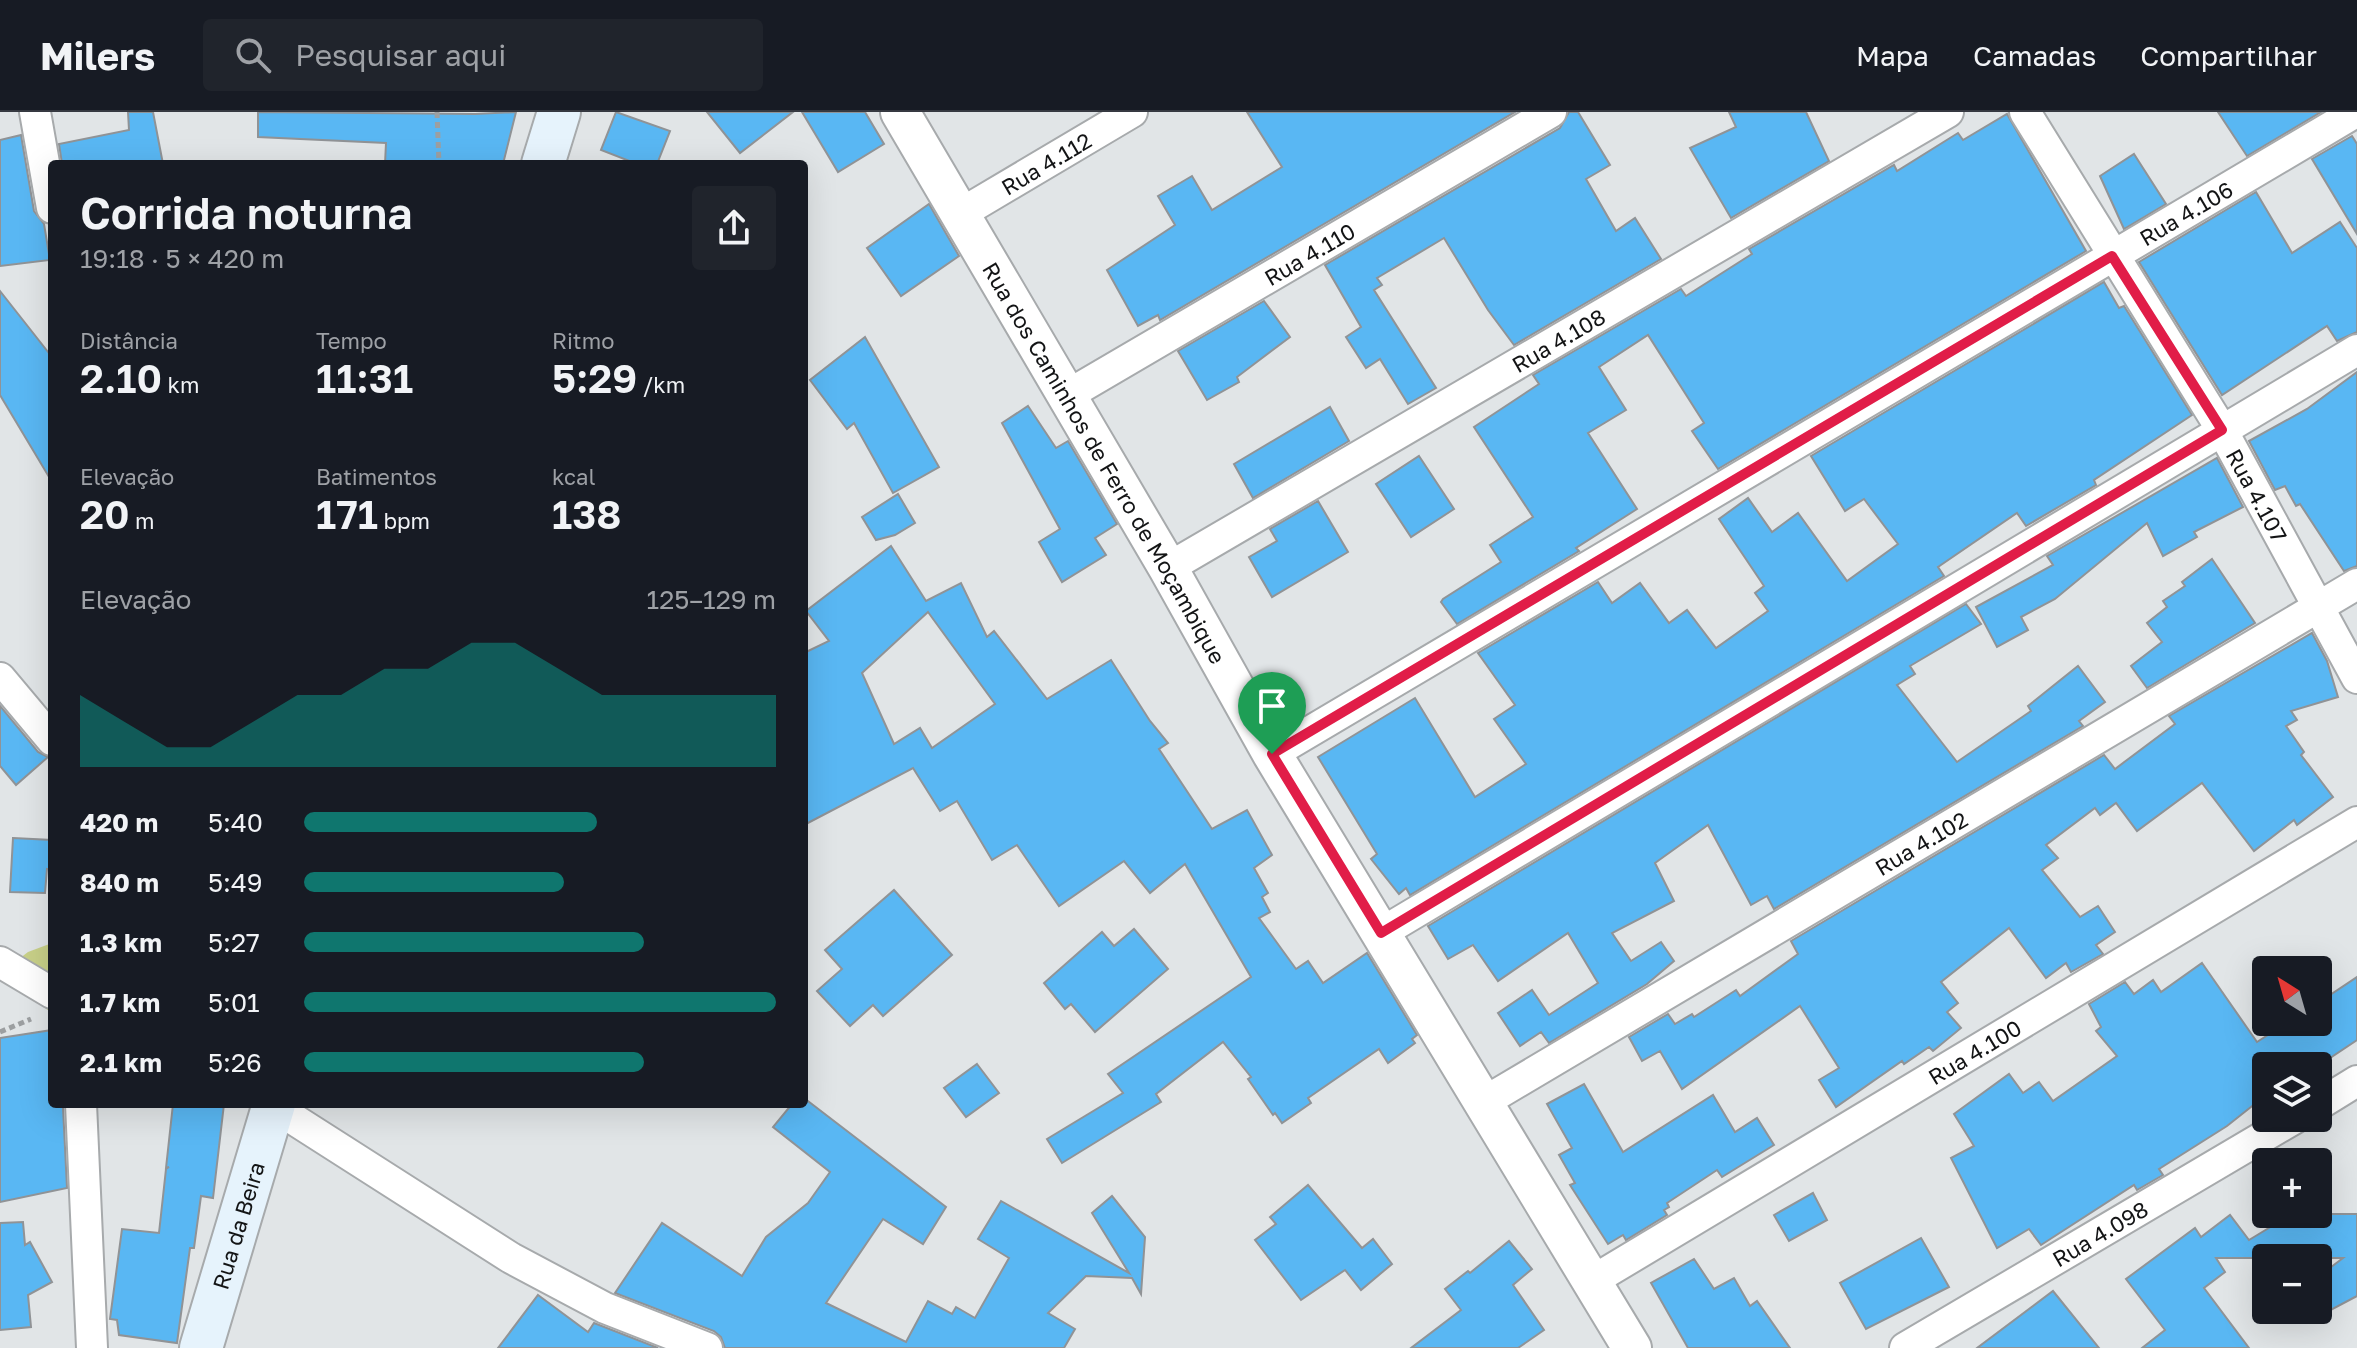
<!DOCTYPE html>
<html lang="pt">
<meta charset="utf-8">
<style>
body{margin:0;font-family:"Golos Text",sans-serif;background:#20242c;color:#f1f3f6;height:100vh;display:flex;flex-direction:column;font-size:30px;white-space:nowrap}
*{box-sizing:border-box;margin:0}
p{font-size:26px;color:#9ea1a6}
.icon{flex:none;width:44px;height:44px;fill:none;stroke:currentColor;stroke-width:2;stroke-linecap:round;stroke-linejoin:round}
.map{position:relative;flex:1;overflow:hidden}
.panel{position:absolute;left:48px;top:48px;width:760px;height:948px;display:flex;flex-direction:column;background:#171b24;border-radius:8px;box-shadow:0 8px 32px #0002}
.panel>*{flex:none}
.needle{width:52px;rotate:323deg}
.controls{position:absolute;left:2252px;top:844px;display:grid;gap:16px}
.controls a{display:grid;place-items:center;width:80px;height:80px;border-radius:8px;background:#171b24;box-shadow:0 8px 32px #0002;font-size:40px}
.pin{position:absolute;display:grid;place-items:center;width:68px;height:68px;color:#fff;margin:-82px -34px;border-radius:50% 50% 50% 0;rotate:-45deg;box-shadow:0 0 8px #0007}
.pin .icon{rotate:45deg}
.round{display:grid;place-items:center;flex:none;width:84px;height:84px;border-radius:8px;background:#20242c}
.summary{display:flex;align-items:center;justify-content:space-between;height:136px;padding:0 32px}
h1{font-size:44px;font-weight:600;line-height:60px}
.metrics{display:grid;grid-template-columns:repeat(3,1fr);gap:12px;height:136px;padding:8px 32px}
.metrics div{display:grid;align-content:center}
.metrics b{font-size:40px;font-weight:600}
.metrics small{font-size:22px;font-weight:400}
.metrics p{font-size:22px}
.chart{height:224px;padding:16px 32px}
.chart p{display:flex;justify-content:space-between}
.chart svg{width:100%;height:144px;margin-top:8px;fill:#0f766e;opacity:.7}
ul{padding:0 32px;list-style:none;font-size:26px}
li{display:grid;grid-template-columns:128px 96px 1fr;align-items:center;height:60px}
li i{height:20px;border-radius:10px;background:#0f766e}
header{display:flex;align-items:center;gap:48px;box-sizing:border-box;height:112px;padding:0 40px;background:#171b24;border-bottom:2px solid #363941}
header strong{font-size:38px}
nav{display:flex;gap:44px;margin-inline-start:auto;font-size:28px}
.search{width:560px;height:72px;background:#20242c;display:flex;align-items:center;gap:20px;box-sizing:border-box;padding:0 28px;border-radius:8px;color:#9ea1a6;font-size:30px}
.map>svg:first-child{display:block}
.green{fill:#c8d088}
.building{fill:#59b7f3;stroke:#909396;stroke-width:2;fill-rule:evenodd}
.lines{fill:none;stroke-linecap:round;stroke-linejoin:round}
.minor-casing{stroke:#a7aaac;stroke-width:34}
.tertiary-casing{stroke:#a7aaac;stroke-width:42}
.secondary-casing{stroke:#a7aaac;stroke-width:46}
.path{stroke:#9c9fa1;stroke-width:5;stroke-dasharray:6 4;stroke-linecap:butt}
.minor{stroke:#fff;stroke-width:30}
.tertiary{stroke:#fff;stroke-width:38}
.secondary{stroke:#e6f3fc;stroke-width:42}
.route-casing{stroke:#fff;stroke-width:16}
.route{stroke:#e11d48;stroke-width:10}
.labels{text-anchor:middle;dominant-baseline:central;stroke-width:8;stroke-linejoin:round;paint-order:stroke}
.street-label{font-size:22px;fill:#131415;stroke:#eff2f4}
</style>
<header>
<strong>Milers</strong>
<div class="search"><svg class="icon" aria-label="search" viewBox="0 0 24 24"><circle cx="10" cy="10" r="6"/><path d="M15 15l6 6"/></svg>Pesquisar aqui</div>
<nav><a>Mapa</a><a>Camadas</a><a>Compartilhar</a></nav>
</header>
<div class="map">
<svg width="2357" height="1236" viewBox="0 0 2357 1236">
<rect width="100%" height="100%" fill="#e1e5e7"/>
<!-- green -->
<polygon class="green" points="52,831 52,901 24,881 15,850 28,840"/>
<!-- building -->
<g class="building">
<polygon points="128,0 153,0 163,52 62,52 59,32 129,18"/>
<polygon points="258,0 475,2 516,0 503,52 385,52 386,31 258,25"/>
<polygon points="616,0 670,19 657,52 637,52 601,38"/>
<polygon points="707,0 793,0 740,41"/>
<polygon points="802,0 865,0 884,32 838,60"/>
<polygon points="1247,0 1515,0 1160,208 1158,203 1138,214 1107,158 1175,113 1158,84 1192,64 1212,98 1282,55"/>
<polygon points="1569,0 1578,0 1610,53 1586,67 1616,119 1635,106 1661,147 1514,233 1488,198 1444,126 1377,166 1382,173 1374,178 1436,276 1408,292 1380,247 1366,256 1346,225 1361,215 1325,153 1560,16"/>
<polygon points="1729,0 1806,0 1829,49 1731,106 1690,36 1736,15"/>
<polygon points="2218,0 2321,0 2247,44"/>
<polygon points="2007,2 2086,139 1718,357 1692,319 1704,311 1648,223 1599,255 1626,298 1588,321 1637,397 1576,436 1579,439 1457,512 1441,490 1443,487 1501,450 1490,433 1533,405 1474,315 1539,272 1533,263 1681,177 1686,184 1752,142 1749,137 1894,53 1897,59 1958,21 1963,28"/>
<polygon points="21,23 34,99 44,112 50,148 0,154 0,28"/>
<polygon points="2352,24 2357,32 2357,122 2312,47"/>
<polygon points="2134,42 2166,92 2124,117 2100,64"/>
<polygon points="2256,80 2292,141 2340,110 2357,136 2357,220 2337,229 2327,214 2222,283 2139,150"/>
<polygon points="929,92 959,144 901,184 867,136"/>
<polygon points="2104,170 2119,196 2124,194 2192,303 2094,368 2096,373 2026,414 2017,401 1938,455 1944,464 1410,783 1406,776 1399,782 1371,747 1377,742 1318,645 1415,586 1475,685 1526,652 1494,607 1515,593 1478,541 1598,470 1612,491 1640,471 1669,511 1687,498 1716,536 1768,499 1755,481 1764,474 1719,407 1748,386 1772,420 1798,401 1847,469 1898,432 1864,387 1845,399 1811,344"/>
<polygon points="0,179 52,245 52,370 0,283"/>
<polygon points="1264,189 1290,225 1237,265 1239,270 1207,288 1178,239"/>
<polygon points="865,225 939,355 893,381 854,311 847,317 810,268"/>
<polygon points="2357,260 2357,454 2344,459 2300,392 2296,394 2285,374 2275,378 2249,329 2307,297"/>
<polygon points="1028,294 1056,336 1068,329 1117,412 1095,426 1106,443 1062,470 1039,430 1060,417 1002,311"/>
<polygon points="1330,295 1349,329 1253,386 1234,352"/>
<polygon points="1419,344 1454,397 1411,425 1376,372"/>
<polygon points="2217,346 2243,395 2194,420 2197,425 2163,444 2147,411 2055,487 2021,505 2028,518 1997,535 1976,495 2053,453 2047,444"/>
<polygon points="898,382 915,411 895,423 876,428 862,405"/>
<polygon points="1318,389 1348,440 1272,485 1249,445 1277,429 1270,417"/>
<path d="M891 434 926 489 961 471 987 525 994 519 1047 587 1111 548 1150 609 1168 631 1159 637 1212 717 1247 698 1272 743 1254 756 1268 781 1262 785 1270 800 1259 806 1296 857 1308 849 1323 871 1367 841 1417 923 1412 927 1415 931 1388 951 1379 937 1308 986 1311 991 1282 1011 1275 1001 1273 1003 1248 967 1251 965 1223 930 1156 982 1161 990 1062 1051 1047 1027 1123 981 1108 962 1251 865 1185 752 1150 781 1124 749 1059 794 1017 733 992 748 957 689 940 699 913 656 804 713V541L829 529 806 499ZM928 500 995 592 932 636 920 616 894 632 862 561Z"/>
<polygon points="2212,447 2255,511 2147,576 2131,554 2162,530 2147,511 2167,495 2163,489 2185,474 2182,470"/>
<polygon points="1966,492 1981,512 1910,554 1915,562 1897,573 1957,650 2031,599 2028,594 2078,554 2105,590 2079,609 2083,614 1774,797 1767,784 1751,793 1708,713 1655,751 1674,789 1612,821 1631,849 1661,830 1674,849 1647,872 1549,931 1541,920 1520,934 1498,901 1532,878 1549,903 1598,871 1568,821 1498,869 1473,833 1448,847 1428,814"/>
<polygon points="2312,521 2327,549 2338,585 2291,599 2297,608 2286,614 2304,640 2301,643 2333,685 2297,713 2294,708 2254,739 2202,671 2137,719 2116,691 2100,703 2095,696 2046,733 2058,746 2042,758 2080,805 2098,794 2115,820 2096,833 2103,842 2071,860 2066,851 2046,866 2009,816 1941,870 1958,891 1947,900 1961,916 1933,939 1929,935 1904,952 1902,949 1836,995 1819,968 1839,956 1800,894 1682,977 1660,939 1642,949 1629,925 1668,902 1675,912 1692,902 1694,905 1736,878 1740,884 1798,842 1791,829 2104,643 2115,657 2175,612 2169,604"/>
<polygon points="0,594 38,640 48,645 16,673 0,654"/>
<polygon points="13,726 52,728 52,758 47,757 45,781 10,780"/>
<polygon points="894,778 952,843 883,904 873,893 850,914 817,879 842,857 825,838"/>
<polygon points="1134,817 1168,857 1095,920 1071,892 1065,897 1044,871 1102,820 1114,834"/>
<polygon points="2202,851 2257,930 2288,910 2318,910 2318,891 2357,865 2357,928 2318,954 2266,954 2266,983 2227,1014 2159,1057 2163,1063 2137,1078 2134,1073 2041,1133 2029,1117 1997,1136 1951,1046 1974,1034 1954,1002 2009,962 2023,981 2039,970 2053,989 2117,944 2096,919 2101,915 2089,892 2125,870 2134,882 2153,868 2161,880"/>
<polygon points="52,918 52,992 62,992 63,996 67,1076 0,1090 0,926"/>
<polygon points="977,952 999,981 966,1005 944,976"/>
<polygon points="1584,972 1623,1040 1713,983 1735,1020 1757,1006 1774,1033 1722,1065 1717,1058 1667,1091 1669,1095 1664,1098 1667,1103 1626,1128 1623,1123 1608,1132 1570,1073 1575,1071 1559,1043 1572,1036 1547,992"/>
<polygon points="804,986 946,1095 923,1132 883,1107 826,1191 906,1230 928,1189 952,1202 956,1195 975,1206 1009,1146 978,1127 1001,1089 1129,1161 1092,1101 1112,1084 1145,1125 1141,1182 1132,1166 1086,1164 1048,1201 1075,1217 1064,1236 725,1236 721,1225 714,1219 615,1181 662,1111 742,1164 766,1125 808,1091 830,1060 773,1015 792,992 804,992"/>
<polygon points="173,992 224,992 213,1086 201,1084 194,1136 190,1136 177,1231 119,1223 117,1208 110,1207 122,1117 159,1121 166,1057 169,1055 166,1056"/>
<polygon points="1308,1073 1362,1136 1373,1127 1392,1152 1361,1178 1345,1158 1301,1188 1255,1128 1276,1112 1270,1105"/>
<polygon points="1813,1081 1827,1108 1789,1129 1774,1103"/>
<polygon points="2292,1102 2357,1102 2357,1184 2327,1200 2318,1184 2318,1165 2343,1146 2216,1146 2225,1160 2204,1176 2249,1236 2142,1236 2165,1218 2126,1167 2195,1116 2201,1125 2230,1103 2249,1128"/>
<polygon points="23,1110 25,1133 30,1130 52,1170 28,1183 31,1215 0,1218 0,1111"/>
<polygon points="1921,1126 1949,1175 1866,1217 1840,1171"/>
<polygon points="1509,1129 1532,1157 1513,1173 1544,1218 1518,1236 1411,1236 1461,1198 1445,1177 1468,1159 1470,1161"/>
<polygon points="1694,1147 1714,1177 1734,1166 1750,1194 1757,1189 1790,1236 1688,1236 1651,1171"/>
<polygon points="2053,1179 2099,1236 1977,1236"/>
<polygon points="538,1183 588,1220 594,1211 658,1236 498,1236"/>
</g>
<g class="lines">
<!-- minor casing -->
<g class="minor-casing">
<g id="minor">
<polyline points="35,0 52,96"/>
<path id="s1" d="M2025 0 2222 318 2357 566"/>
<path id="s2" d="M960 102 1132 0"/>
<path id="s3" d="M1066 284 1551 0"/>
<path id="s4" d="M1168 456 1948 0"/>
<polyline points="0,566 52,628"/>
<path id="s5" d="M1272 642 2356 0"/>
<polyline points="1381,821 2357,238"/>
<polyline points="0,850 52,881"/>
<path id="s6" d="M1484 990 2357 472"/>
<polyline points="81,992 92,1236"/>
<polyline points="2318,993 2357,969"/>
<polyline points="273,994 511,1146 605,1196 707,1236"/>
<path id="s7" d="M1592 1169 2357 710"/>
<path id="s8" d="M1905 1236 2295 1006"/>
</g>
</g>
<!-- tertiary casing -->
<g class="tertiary-casing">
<g id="tertiary">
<path id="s9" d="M900 0 1168 456 1272 642 1632 1236"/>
</g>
</g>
<!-- secondary casing -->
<g class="secondary-casing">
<g id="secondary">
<polyline points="543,52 559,0"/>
<path id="s10" d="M201 1236 274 992"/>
</g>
</g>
<!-- path -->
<g class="path">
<polyline points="437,0 439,52"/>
<polyline points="0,920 31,907"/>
</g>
<!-- minor -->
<use href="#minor" class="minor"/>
<!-- tertiary -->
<use href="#tertiary" class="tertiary"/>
<!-- secondary -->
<use href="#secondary" class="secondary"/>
</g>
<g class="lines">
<!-- route casing -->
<g class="route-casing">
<polygon id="route" points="2112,144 2222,318 1381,821 1272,642"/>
</g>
<!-- route -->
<use href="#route" class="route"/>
</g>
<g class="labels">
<!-- street labels -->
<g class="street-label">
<text stroke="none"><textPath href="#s2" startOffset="100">Rua 4.112</textPath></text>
<text stroke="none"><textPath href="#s5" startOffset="1062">Rua 4.106</textPath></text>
<text stroke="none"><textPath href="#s3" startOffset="282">Rua 4.110</textPath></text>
<text stroke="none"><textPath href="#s4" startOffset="452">Rua 4.108</textPath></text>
<text stroke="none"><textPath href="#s9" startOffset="406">Rua dos Caminhos de Ferro de Moçambique</textPath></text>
<text stroke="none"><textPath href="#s1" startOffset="448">Rua 4.107</textPath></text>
<text stroke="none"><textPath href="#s6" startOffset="508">Rua 4.102</textPath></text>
<text stroke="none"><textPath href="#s7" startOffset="446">Rua 4.100</textPath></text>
<text stroke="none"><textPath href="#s10" startOffset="128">Rua da Beira</textPath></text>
<text stroke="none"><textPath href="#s8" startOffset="226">Rua 4.098</textPath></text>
</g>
</g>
</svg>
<div class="controls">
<a><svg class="needle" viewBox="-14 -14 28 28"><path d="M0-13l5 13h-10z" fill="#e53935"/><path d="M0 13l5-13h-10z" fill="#9ea1a6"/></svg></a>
<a><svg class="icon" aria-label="layers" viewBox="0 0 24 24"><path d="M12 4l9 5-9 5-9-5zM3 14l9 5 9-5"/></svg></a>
<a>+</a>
<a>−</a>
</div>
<div class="pin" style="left:1272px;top:642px;background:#1e9e55"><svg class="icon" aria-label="arrive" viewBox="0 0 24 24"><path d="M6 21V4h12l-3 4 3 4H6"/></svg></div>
<section class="panel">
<div class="summary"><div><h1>Corrida noturna</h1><p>19:18 · 5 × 420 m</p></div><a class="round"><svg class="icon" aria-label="share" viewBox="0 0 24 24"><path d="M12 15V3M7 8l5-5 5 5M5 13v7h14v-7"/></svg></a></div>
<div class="metrics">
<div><p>Distância</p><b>2.10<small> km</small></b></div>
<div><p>Tempo</p><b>11:31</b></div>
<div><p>Ritmo</p><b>5:29<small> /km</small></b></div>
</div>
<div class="metrics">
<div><p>Elevação</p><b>20<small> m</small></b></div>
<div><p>Batimentos</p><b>171<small> bpm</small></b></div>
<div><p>kcal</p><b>138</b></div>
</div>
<div class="chart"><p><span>Elevação</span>125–129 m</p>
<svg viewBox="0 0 160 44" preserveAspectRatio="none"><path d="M0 44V22L10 30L20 38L30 38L40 30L50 22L60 22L70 14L80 14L90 6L100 6L110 14L120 22L130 22L140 22L150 22L160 22V44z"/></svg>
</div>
<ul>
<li><b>420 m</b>5:40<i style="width:62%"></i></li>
<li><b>840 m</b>5:49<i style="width:55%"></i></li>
<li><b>1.3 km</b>5:27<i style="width:72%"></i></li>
<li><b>1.7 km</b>5:01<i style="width:100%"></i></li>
<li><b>2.1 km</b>5:26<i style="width:72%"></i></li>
</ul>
</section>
</div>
